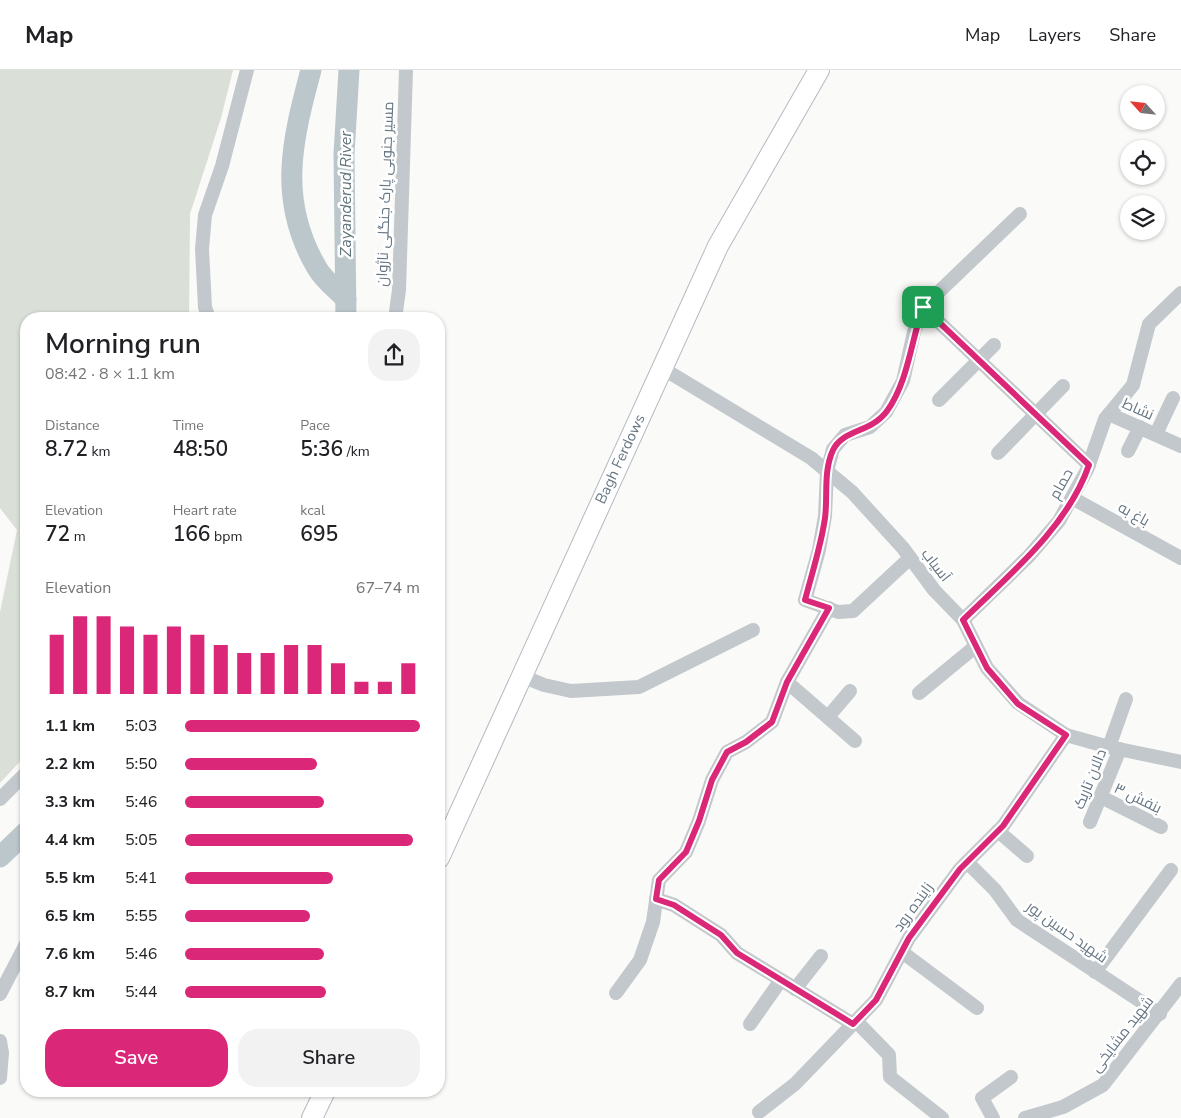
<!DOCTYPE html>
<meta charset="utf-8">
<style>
body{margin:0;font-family:"Nunito Sans",Cairo,sans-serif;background:#f2f2f2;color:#202124;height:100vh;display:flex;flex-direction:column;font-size:19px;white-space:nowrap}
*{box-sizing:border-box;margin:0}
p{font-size:16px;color:#757577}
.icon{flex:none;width:28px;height:28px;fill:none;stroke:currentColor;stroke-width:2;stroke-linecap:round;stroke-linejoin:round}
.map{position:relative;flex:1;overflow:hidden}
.side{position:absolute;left:20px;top:242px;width:425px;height:785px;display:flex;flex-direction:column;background:#fff;border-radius:20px;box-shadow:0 1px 4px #0004}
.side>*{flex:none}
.needle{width:32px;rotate:297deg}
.fabs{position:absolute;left:1120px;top:15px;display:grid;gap:10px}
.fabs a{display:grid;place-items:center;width:45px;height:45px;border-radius:50%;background:#fff;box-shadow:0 1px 4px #0004;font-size:25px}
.pin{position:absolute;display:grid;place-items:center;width:42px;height:42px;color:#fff;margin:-21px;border-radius:10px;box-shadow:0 2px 8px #0006}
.round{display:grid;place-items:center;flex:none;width:52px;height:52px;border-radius:20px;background:#f2f2f2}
.head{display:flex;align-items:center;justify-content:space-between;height:85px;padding:0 25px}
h1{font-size:28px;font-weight:600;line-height:38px}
.stats{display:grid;grid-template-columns:repeat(3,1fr);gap:8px;height:85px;padding:5px 25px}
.stats div{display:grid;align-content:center}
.stats b{font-size:21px;font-weight:600}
.stats small{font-size:14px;font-weight:400}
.stats p{font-size:14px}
.chart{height:140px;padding:10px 25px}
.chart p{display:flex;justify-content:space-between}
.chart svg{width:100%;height:90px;margin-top:5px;stroke:#db2777;stroke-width:6}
.action{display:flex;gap:10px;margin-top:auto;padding:10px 25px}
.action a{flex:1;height:58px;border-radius:20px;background:#db2777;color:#fff;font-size:20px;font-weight:600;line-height:58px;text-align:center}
.action a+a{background:#f2f2f2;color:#202124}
ul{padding:0 25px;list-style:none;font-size:16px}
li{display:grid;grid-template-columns:80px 60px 1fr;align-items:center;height:38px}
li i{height:12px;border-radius:6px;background:#db2777}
header{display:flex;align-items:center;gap:30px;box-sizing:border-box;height:70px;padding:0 25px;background:#fff;border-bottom:1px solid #e0e0e0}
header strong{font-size:24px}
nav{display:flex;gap:28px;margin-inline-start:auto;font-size:18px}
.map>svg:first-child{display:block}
.green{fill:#dadfd7}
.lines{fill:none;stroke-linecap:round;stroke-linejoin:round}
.river{stroke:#bbc7cb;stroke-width:21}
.secondary-casing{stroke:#b3babf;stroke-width:22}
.street{stroke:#c3c8cc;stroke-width:14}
.secondary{stroke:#fff;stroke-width:20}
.route-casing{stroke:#fff;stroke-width:10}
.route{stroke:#db2777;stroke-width:6}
.labels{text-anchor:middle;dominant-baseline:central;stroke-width:5;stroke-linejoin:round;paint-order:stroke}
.street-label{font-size:15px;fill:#657683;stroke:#fff}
.water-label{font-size:16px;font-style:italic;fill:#60757c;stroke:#fff}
</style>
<header>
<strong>Map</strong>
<nav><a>Map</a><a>Layers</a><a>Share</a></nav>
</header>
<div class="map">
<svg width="1181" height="1048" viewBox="0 0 1181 1048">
<rect width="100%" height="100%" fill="#fafaf8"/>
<!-- green -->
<polygon class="green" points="0,0 233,0 221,48 190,144 189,249 26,249 26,685 0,713 0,542 17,460 0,438"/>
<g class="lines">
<!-- river -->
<g class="river">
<path d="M311 0C292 71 277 130 317 198 323 209 336 219 346 229"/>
<polyline points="346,249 344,84 349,0"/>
<polyline points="0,787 26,762"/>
</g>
<!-- secondary casing -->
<g class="secondary-casing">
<g id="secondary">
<polyline points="439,788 718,176 819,0"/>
<polyline points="312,1048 325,1021"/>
</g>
</g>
<!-- street -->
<g class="street">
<polyline points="923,237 1089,395"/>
<polyline points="209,249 205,237 202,179 205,145 222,96 247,0"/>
<polyline points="395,249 399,220 406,0"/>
<polyline points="662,298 811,388 852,422 903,478 934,520 963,550 987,598 1018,633 1066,665 1109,677 1181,692"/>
<polyline points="939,330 994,275"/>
<polyline points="1109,344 1181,376"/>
<polyline points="1156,364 1173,328"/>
<polyline points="1128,381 1140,357"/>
<polyline points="998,383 1063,316"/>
<polyline points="1072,428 1181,488"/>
<polyline points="910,488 853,541 838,542 805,530 819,480 825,446 827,401 833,379 845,365 870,357 886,342 903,311 914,262 923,237 1020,144"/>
<polyline points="963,550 1029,486 1059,451 1087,400 1105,349 1133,315 1149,254 1181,223"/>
<polyline points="522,606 544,615 571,621 639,617 753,560"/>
<polyline points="787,612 855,671"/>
<polyline points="919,623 976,576"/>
<polyline points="828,647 850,621"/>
<polyline points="1109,677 1126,629"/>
<polyline points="1101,727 1161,757"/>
<polyline points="0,729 26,703"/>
<polyline points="1090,752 1120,679"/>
<polyline points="998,761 1027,786"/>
<polyline points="967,792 995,820 1017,850 1160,944"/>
<polyline points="656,829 674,835 721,865 737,883 853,954"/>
<polyline points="902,882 977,938"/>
<polyline points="1095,902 1171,800"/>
<polyline points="795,919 821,886"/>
<polyline points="616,923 640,890 653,852 659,810 686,782 699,751 712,710 727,682 746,672 772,652 787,612 829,538"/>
<polyline points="0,924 26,874"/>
<polyline points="856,951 889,985 890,1007 942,1048"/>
<polyline points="750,954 781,910"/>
<polyline points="0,971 2,983 0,1008"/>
<polyline points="759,1042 795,1014 876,930 909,868 960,799 1003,756 1066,665"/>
<polyline points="993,1048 982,1028 1011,1007"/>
<polyline points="1025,1048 1063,1037 1103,1015 1181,914"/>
</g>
<!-- secondary -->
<use href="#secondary" class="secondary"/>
</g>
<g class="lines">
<!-- route casing -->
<g class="route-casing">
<path id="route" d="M923 237 1089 395C1067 458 1009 505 963 550L987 598 1018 634 1066 665 1003 756 960 799 909 868 876 930 853 954 737 883 721 865 674 835 656 829 659 810 686 782 699 751 712 710 727 682 746 672 772 652 787 612 829 538 805 530C812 503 821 476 825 448 828 425 823 402 833 380 843 359 871 363 887 341 908 312 911 271 923 237Z"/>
</g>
<!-- route -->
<use href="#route" class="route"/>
</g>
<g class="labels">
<!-- street labels -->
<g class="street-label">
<text transform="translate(385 124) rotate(-88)">مسیر جنوبی پارک جنگلی ناژوان</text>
<text transform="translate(1138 339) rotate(24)">نشاط</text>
<text transform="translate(620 389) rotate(-65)">Bagh Ferdows</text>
<text transform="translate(1061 414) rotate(-61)">حمام</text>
<text transform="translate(1134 444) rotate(29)">باغ به</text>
<text transform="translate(936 495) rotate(52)">آسیاب</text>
<text transform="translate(1090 709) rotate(-68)">دالان تاریک</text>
<text transform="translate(1138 728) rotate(26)">بنفش ۳</text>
<text transform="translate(913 837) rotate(-54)">زاینده رود</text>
<text transform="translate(1067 862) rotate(35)">شهید حسین پور</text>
<text transform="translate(1122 964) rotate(-52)">شهید مشایخی</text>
</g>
<!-- water labels -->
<g class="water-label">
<text transform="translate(346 124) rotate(-90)">Zayanderud River</text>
</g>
</g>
</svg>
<div class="fabs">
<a><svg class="needle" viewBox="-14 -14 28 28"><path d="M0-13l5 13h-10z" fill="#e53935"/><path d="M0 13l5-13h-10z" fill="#757577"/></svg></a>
<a><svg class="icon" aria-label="locate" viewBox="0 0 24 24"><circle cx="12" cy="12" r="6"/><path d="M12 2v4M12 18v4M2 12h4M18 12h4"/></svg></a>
<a><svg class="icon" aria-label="layers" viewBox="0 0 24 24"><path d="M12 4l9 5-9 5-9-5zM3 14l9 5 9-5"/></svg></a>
</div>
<div class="pin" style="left:923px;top:237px;background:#1e9e55"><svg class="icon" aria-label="arrive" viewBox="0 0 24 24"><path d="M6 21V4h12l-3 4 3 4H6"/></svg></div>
<section class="side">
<div class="head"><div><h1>Morning run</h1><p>08:42 · 8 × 1.1 km</p></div><a class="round"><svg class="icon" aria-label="share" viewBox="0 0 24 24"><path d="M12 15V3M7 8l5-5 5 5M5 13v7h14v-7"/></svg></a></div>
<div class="stats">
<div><p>Distance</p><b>8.72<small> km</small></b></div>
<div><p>Time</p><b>48:50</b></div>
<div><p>Pace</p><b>5:36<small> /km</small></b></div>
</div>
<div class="stats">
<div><p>Elevation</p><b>72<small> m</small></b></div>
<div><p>Heart rate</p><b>166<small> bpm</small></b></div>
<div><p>kcal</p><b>695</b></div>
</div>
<div class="chart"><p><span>Elevation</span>67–74 m</p>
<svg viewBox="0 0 160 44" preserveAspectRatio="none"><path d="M5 44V15M15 44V6M25 44V6M35 44V11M45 44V15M55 44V11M65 44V15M75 44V20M85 44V24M95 44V24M105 44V20M115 44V20M125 44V29M135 44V38M145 44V38M155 44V29"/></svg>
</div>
<ul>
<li><b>1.1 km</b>5:03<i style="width:100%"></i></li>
<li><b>2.2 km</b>5:50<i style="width:56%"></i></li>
<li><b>3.3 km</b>5:46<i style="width:59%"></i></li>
<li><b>4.4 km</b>5:05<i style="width:97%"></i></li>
<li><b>5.5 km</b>5:41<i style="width:63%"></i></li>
<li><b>6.5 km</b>5:55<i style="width:53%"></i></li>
<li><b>7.6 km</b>5:46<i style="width:59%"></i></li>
<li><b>8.7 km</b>5:44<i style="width:60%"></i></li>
</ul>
<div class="action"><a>Save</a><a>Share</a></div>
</section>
</div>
